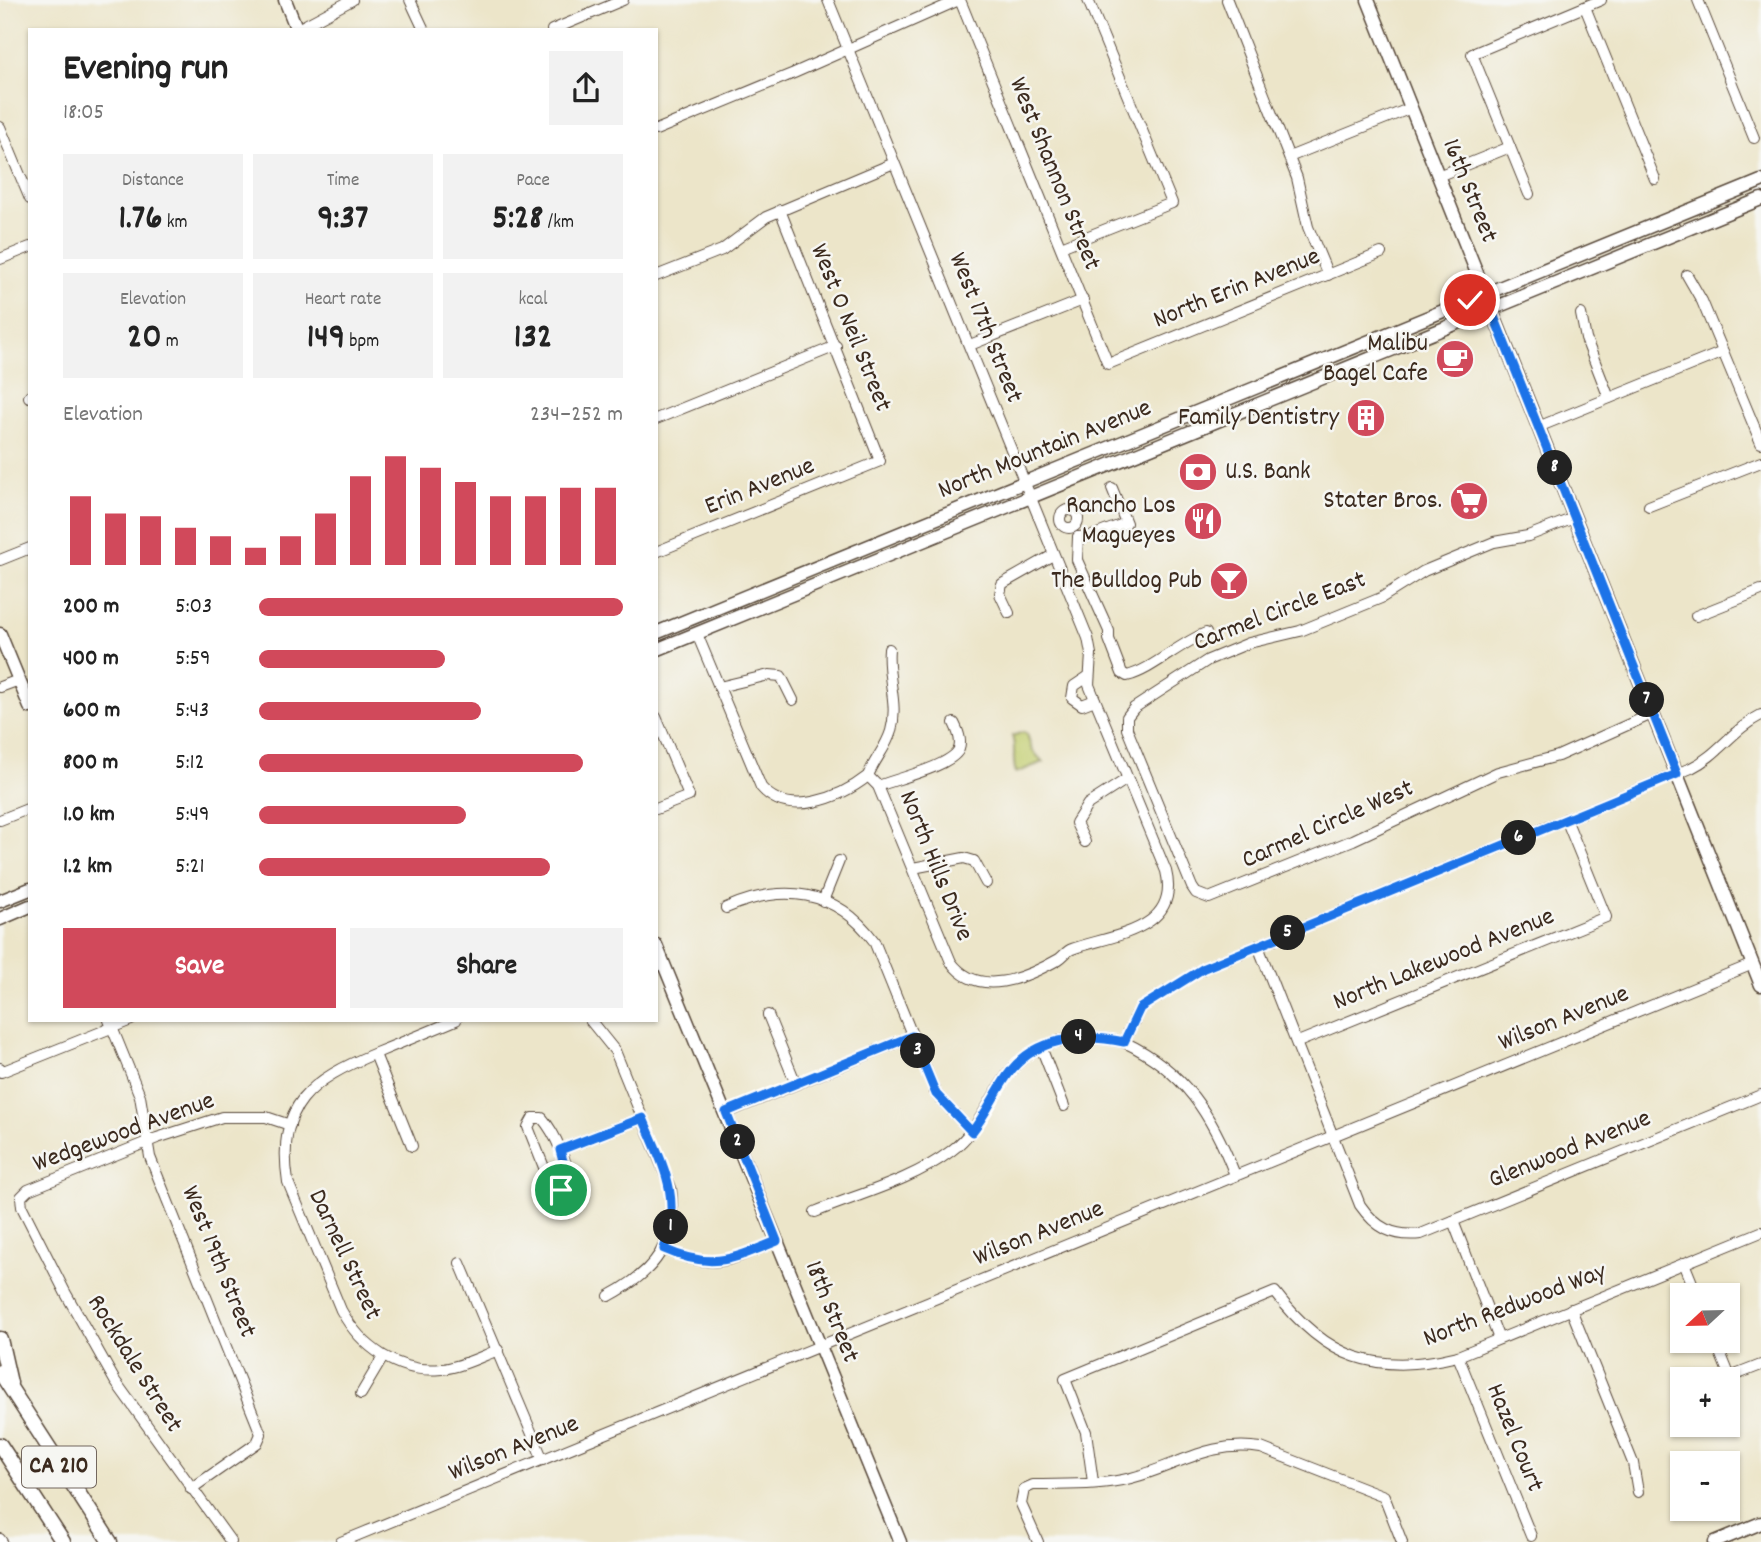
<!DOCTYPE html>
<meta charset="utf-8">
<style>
body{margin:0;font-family:Dekko,sans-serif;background:#f2f2f2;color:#222;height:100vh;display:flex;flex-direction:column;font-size:26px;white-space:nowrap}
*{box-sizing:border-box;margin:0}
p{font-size:23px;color:#767676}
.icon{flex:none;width:38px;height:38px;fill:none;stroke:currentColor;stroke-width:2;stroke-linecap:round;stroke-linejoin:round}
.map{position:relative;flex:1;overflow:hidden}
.side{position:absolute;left:28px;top:28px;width:630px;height:994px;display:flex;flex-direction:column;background:#fff;border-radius:0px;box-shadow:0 2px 5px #0004}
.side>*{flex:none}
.needle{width:46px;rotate:248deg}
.fabs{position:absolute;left:1670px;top:1283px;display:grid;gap:14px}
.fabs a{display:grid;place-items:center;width:70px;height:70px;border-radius:0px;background:#fff;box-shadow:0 2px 5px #0004;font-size:35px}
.pin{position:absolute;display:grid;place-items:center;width:60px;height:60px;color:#fff;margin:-30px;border:4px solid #fff;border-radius:50%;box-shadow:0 2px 7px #0007}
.km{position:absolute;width:35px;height:35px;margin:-18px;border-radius:50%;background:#222;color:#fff;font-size:19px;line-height:35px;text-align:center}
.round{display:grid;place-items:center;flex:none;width:74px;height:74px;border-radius:0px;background:#f2f2f2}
.head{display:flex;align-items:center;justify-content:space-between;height:119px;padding:0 35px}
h1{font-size:38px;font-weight:700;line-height:52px}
.figures{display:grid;grid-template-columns:repeat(3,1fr);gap:10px;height:119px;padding:7px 35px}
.figures div{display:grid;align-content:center;border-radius:0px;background:#f2f2f2;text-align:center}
.figures b{font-size:35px;font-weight:700}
.figures small{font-size:19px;font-weight:400}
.figures p{font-size:19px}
.chart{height:196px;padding:14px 35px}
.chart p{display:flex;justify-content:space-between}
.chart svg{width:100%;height:126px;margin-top:7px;stroke:#d1495b;stroke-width:6}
.primary-button{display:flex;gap:14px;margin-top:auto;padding:14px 35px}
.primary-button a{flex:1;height:80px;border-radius:0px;background:#d1495b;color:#fff;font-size:28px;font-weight:700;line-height:80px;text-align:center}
.primary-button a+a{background:#f2f2f2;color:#222}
ul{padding:0 35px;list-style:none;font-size:23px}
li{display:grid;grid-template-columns:112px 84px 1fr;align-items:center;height:52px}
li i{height:18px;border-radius:9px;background:#d1495b}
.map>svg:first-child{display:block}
.green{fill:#c2ce70;stroke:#7e7c47;stroke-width:2}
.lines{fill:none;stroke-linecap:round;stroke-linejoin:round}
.minor-casing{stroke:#564638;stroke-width:12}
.major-casing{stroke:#564638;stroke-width:15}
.highway-casing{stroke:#564638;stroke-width:17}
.minor{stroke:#fff;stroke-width:10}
.major{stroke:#fff;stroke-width:12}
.highway{stroke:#fff;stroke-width:14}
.route-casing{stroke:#fff;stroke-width:14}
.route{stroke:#1a73e8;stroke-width:9}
.labels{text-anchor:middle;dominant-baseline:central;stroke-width:5;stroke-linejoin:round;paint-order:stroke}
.shield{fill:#f6f6f2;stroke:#73675e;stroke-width:2}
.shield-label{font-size:24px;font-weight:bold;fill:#3b2a1e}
.street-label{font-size:26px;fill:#3b2a1e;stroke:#f6f6f2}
.poi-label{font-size:26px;fill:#3b2a1e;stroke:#f6f6f2;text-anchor:end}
</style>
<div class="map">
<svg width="1761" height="1542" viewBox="0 0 1761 1542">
<rect width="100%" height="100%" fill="#f6f6f2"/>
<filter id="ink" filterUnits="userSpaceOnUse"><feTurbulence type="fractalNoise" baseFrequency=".0143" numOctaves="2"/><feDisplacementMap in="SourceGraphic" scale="14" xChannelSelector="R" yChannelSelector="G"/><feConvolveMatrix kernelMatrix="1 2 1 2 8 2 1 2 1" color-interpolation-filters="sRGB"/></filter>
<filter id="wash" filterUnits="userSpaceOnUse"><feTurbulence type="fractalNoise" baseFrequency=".00686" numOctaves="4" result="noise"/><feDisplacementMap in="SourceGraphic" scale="28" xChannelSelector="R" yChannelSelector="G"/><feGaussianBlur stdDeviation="1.57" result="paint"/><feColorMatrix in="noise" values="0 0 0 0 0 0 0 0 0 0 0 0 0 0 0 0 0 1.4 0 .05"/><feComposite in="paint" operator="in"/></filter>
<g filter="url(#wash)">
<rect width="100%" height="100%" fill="#ece5c9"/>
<!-- green -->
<path class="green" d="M1023 732 1027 734 1032 750 1043 762 1016 773C1011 758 1017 750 1012 736Z"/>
</g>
<g filter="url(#ink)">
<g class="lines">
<!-- minor casing -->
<g class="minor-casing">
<g id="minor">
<polyline points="410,0 424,30"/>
<polyline points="960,0 1108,364 1381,253"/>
<polyline points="1227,0 1297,178 1308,227 1328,275"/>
<polyline points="1698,0 1754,138"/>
<polyline points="1585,7 1655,179"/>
<polyline points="296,30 352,0"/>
<polyline points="552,30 623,0"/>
<polyline points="0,127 30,199"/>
<polyline points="656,130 794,73 959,0"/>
<polyline points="1289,157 1411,108"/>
<polyline points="1438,176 1510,147"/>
<polyline points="1529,194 1472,54 1601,0"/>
<polyline points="1061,247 1172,203 1088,0"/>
<polyline points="0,259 30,247"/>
<polyline points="1687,275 1702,301 1761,443"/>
<polyline points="656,276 722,250 766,217 894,163"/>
<polyline points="1581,314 1586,339 1609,398"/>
<polyline points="970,345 1083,300"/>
<polyline points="29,397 30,396"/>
<polyline points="656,419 836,346"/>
<polyline points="1538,427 1723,352"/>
<polyline points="1649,506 1761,462"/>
<circle cx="1069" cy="519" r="9"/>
<polyline points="1574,518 1528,536 1494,542 1424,571 1381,598 1300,631 1249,643 1208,660 1134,708 1127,717 1127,729 1192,887 1196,893 1209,898 1353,840 1498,772 1558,756 1652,714"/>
<path d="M1078 537 1077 560 1109 631V639L1122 673 1127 676C1152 670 1178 644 1206 633"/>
<polyline points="1078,537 1092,536 1126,523 1112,488"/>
<polyline points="656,552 880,461 780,210"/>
<polyline points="0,560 30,548"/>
<polyline points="1009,613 1000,594 1002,584 1053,555"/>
<polyline points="1696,616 1761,590"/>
<path d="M697 634 761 787C788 819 840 798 868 776L878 786 951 962C978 999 1026 978 1059 959 1064 956 1066 951 1072 949 1111 935 1181 931 1166 871L1089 685 1091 654 1088 638 828 0"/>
<polyline points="1089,676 1074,686 1072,698 1082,705 1095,700"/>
<polyline points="0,687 19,680"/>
<polyline points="719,687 769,675 781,676 793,700"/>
<polyline points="656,717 689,796 656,809"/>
<path d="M868 776C874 760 886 748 891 731 899 703 886 677 889 649"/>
<path d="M878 786C896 779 952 766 959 749 962 740 958 731 954 723"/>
<polyline points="0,820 30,808"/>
<polyline points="1085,842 1076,823 1088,804 1127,779"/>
<polyline points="913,868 964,858 974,861 986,883"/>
<polyline points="823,901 839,861"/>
<path d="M726 908C782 883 836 889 874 941L936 1094 972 1132"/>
<path d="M1258 946 1360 1205C1376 1228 1393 1237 1421 1234L1761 1095"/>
<polyline points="768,1015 796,1084"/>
<polyline points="109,1020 140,1096 150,1157 261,1434 257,1443 191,1489"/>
<path d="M456 1020C430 1031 403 1042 376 1053 311 1080 276 1104 288 1182L341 1310C361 1347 398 1374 442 1369 461 1367 480 1357 498 1350"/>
<path d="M590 1020 615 1051 671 1188C677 1243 656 1271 609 1296"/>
<path d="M1124 1042C1184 1070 1212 1115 1235 1175"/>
<polyline points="1298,1042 1606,917 1566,819"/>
<polyline points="1041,1047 1064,1106"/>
<polyline points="375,1054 412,1146"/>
<polyline points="0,1068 1,1072 131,1020"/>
<polyline points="726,1113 912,1036"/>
<path d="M533 1118H542C555 1133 569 1164 569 1184L561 1190 551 1185 528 1127Z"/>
<polyline points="560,1150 643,1118"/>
<path d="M815 1212C859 1194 913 1180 951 1151 979 1130 988 1101 1008 1074 1036 1037 1082 1033 1124 1042L1140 1008 1204 968 1691 768C1718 755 1733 729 1761 715"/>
<polyline points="1453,1221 1499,1339"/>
<path d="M664 1249C714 1271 729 1261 777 1241"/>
<polyline points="460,1263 543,1460"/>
<polyline points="1684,1263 1697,1295"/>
<polyline points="1571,1309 1633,1463 1638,1492"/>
<polyline points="1715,1340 1730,1377 1761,1365"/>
<polyline points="1458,1356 1531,1536"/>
<polyline points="361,1394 383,1357"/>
<path d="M1093 1482 1086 1432 1065 1379 1275 1292C1326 1359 1376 1376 1458 1356L1761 1232"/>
<polyline points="0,1539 2,1542"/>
<polyline points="231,1542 115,1381 65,1292 22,1207 21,1197 28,1190 157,1138 222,1117 266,1117 290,1125"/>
<polyline points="341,1542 1753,964"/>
<path d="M1038 1542 1021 1504 1024 1489 1033 1485C1064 1484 1101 1486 1131 1478 1179 1466 1208 1440 1261 1448L1384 1496 1402 1542"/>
</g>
</g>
<!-- major casing -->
<g class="major-casing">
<g id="major">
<polyline points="285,0 297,30"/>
<polyline points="1368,0 1761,985"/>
<polyline points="656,633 1761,181"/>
<polyline points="0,634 30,707"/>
<polyline points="656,650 1761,199"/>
<polyline points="0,901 30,889"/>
<polyline points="0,919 30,906"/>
<polyline points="656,945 900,1542"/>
<polyline points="1715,1542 1761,1523"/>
</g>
</g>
<!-- highway casing -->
<g class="highway-casing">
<g id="highway">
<polyline points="0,1339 10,1383"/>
<polyline points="0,1372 110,1542"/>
<polyline points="0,1445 63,1542"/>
</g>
</g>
<!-- minor -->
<use href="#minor" class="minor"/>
<!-- major -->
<use href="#major" class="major"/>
<!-- highway -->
<use href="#highway" class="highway"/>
</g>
</g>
<g class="lines" filter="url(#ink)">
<!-- route casing -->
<g class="route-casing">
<path id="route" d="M561 1190 569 1184 560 1150 643 1118C663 1166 682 1196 664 1249 711 1270 731 1260 777 1241L726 1112 912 1036 936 1094 972 1132C986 1114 994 1095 1007 1076 1033 1037 1082 1033 1124 1042L1140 1008 1204 968 1677 774 1485 294 1470 300"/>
</g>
<!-- route -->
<use href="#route" class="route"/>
</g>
<!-- icons -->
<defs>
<g id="cafe-disc" transform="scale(2.0125)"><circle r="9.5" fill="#d1495b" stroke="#f6f6f2"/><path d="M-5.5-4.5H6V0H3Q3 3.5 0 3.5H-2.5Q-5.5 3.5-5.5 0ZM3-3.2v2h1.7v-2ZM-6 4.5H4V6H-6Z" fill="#fff"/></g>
<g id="building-disc" transform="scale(2.0125)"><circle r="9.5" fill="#d1495b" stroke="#f6f6f2"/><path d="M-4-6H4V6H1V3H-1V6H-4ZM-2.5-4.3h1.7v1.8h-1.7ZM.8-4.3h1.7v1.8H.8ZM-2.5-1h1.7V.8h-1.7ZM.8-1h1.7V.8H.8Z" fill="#fff"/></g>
<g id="bank-disc" transform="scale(2.0125)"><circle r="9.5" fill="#d1495b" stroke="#f6f6f2"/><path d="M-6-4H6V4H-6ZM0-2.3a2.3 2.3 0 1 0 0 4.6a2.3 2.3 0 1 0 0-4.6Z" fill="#fff"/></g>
<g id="supermarket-disc" transform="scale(2.0125)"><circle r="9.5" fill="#d1495b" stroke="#f6f6f2"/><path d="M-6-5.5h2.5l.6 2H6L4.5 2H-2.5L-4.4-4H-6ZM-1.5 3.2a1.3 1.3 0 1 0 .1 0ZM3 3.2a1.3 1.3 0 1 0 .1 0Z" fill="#fff"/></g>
<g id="restaurant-disc" transform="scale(2.0125)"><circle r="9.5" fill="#d1495b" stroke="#f6f6f2"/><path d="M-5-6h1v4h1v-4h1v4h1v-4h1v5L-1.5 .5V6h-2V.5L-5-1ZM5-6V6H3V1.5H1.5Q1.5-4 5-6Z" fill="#fff"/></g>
<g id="bar-disc" transform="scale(2.0125)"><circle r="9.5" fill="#d1495b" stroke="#f6f6f2"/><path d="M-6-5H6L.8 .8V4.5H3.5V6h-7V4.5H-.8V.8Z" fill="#fff"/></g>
</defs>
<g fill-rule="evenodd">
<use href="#cafe-disc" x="1455" y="359"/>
<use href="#building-disc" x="1366" y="418"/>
<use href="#bank-disc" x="1198" y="472"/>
<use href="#supermarket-disc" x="1469" y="501"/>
<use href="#restaurant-disc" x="1203" y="521"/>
<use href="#bar-disc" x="1229" y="581"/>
</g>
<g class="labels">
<!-- shield labels -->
<rect class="shield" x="22" y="1446.5" width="74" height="41" rx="5"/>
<g class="shield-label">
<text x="59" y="1467">CA 210</text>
</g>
<!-- street labels -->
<g class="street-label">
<text transform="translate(1054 174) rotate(68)">West Shannon Street</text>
<text transform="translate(1469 191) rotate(68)">16th Street</text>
<text transform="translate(1237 289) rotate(-22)">North Erin Avenue</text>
<text transform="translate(850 328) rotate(68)">West O Neil Street</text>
<text transform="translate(985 328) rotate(68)">West 17th Street</text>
<text transform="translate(1045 450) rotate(-22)">North Mountain Avenue</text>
<text transform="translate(760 487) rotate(-22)">Erin Avenue</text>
<text transform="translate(1280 612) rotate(-21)">Carmel Circle East</text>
<text transform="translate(1328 825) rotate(-24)">Carmel Circle West</text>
<text transform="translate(935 866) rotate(68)">North Hills Drive</text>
<text transform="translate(1444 960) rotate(-22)">North Lakewood Avenue</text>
<text transform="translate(1564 1019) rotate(-22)">Wilson Avenue</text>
<text transform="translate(124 1133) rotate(-20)">Wedgewood Avenue</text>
<text transform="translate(1570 1150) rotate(-22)">Glenwood Avenue</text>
<text transform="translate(1039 1234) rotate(-22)">Wilson Avenue</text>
<text transform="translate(344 1255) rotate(65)">Darnell Street</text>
<text transform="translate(218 1262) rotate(68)">West 19th Street</text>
<text transform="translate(1515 1306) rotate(-21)">North Redwood Way</text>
<text transform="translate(831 1312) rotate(68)">18th Street</text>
<text transform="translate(134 1364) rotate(58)">Rockdale Street</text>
<text transform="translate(1514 1438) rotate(68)">Hazel Court</text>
<text transform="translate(514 1449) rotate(-22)">Wilson Avenue</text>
</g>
<!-- poi labels -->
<g class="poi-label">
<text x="1428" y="344">Malibu<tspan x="1428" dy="30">Bagel Cafe</tspan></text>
<text x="1339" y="418">Family Dentistry</text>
<text x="1225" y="472" text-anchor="start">U.S. Bank</text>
<text x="1442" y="501">Stater Bros.</text>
<text x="1176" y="506">Rancho Los<tspan x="1176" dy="30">Magueyes</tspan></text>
<text x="1202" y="581">The Bulldog Pub</text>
</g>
</g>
</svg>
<div class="fabs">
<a><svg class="needle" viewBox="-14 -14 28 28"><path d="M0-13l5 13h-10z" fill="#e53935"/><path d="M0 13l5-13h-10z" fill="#767676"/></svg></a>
<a>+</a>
<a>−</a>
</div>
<div class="pin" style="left:561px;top:1190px;background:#1e9e55"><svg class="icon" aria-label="arrive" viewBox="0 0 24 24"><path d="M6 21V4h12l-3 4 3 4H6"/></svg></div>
<div class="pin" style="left:1470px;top:300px;background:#d93025"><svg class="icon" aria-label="check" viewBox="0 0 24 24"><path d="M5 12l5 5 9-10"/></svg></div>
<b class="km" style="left:671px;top:1227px">1</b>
<b class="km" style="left:738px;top:1142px">2</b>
<b class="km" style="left:918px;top:1051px">3</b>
<b class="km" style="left:1079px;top:1037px">4</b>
<b class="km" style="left:1288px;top:933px">5</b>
<b class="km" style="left:1519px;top:838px">6</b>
<b class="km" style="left:1647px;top:700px">7</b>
<b class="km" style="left:1555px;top:468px">8</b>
<section class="side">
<div class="head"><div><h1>Evening run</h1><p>18:05</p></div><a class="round"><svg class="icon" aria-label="share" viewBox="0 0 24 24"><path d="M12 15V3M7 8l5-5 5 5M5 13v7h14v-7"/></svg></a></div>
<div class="figures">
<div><p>Distance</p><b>1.76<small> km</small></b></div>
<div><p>Time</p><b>9:37</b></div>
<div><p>Pace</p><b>5:28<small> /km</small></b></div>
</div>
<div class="figures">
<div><p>Elevation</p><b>20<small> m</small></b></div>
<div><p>Heart rate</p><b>149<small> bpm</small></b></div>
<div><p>kcal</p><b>132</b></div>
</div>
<div class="chart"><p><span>Elevation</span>234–252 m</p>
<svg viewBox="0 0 160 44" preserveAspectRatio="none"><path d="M5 44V20M15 44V26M25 44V27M35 44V31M45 44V34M55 44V38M65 44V34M75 44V26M85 44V13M95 44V6M105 44V10M115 44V15M125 44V20M135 44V20M145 44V17M155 44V17"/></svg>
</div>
<ul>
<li><b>200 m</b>5:03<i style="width:100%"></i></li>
<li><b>400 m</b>5:59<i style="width:51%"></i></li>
<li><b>600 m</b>5:43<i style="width:61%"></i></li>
<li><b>800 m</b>5:12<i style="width:89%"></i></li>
<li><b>1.0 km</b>5:49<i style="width:57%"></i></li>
<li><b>1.2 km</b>5:21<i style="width:80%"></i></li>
</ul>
<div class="primary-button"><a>Save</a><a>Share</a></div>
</section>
</div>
